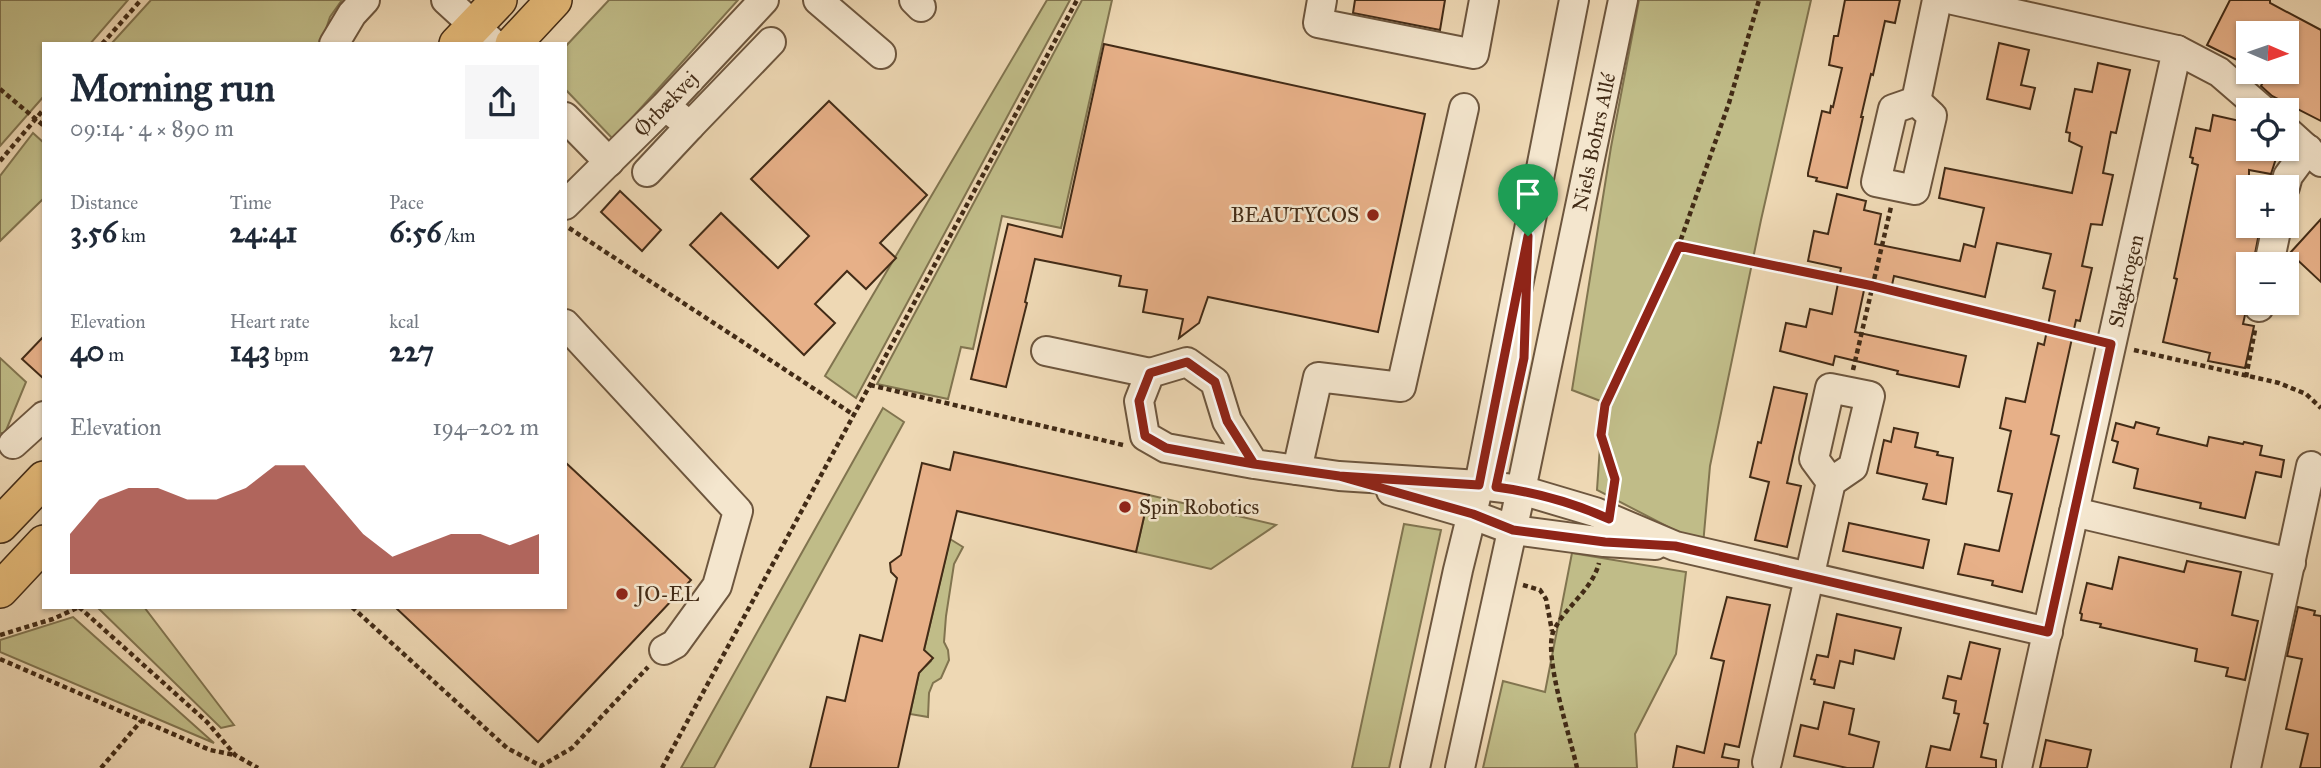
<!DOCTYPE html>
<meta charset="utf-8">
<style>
body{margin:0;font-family:"IM FELL Great Primer",serif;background:#f6f6f7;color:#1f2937;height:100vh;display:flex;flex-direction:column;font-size:26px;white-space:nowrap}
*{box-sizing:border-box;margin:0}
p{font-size:23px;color:#747a83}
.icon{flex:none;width:38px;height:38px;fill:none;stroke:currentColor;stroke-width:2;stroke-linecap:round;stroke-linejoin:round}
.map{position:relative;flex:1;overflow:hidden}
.drawer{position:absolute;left:42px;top:42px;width:525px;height:567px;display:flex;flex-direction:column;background:#fff;border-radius:0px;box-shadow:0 2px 5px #0004}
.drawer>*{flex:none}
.needle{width:46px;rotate:92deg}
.buttons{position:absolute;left:2236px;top:21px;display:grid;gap:14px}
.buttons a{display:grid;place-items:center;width:63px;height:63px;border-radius:0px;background:#fff;box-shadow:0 2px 5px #0004;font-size:35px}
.pin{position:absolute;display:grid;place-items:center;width:60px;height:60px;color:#fff;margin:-72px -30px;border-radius:50% 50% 50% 0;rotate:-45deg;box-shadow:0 0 7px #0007}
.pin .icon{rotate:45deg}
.round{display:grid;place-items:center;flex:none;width:74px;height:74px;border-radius:0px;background:#f6f6f7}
.head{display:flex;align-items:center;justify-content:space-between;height:119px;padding:0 28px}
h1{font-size:38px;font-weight:700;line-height:52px}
.stats{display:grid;grid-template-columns:repeat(3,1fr);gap:10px;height:119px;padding:7px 28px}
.stats div{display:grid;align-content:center}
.stats b{font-size:30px;font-weight:700}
.stats small{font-size:19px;font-weight:400}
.stats p{font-size:19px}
.chart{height:196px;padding:14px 28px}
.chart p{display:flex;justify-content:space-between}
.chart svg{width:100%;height:126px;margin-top:7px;fill:#8f2418;opacity:.7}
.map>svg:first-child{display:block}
.green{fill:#c0bc88;stroke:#81744f;stroke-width:2}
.building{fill:#e7b088;stroke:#422b16;stroke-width:2}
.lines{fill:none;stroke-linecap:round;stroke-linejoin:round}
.minor-casing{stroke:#6d563e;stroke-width:32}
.major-casing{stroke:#422b16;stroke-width:38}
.path{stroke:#422b16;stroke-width:4.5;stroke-dasharray:5 3.5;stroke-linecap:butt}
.minor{stroke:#f4e6ce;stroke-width:28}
.major{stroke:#e7bc7a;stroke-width:35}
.route-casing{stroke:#fff;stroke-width:14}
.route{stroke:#8f2418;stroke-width:9}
.poi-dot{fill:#8f2418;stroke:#f4e6ce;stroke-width:2.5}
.labels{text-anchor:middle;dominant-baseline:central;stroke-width:5;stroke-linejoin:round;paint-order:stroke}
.street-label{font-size:21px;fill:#422b16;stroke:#f4e6ce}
.poi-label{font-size:21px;fill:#422b16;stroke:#f4e6ce;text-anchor:start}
</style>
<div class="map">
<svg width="2321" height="768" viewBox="0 0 2321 768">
<rect width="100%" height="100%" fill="#eed8b4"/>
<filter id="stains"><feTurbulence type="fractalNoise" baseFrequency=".00286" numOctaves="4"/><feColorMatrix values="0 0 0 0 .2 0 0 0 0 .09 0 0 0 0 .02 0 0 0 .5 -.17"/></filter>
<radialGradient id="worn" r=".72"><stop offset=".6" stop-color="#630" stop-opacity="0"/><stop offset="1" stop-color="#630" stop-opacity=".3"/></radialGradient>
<!-- green -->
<g class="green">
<polygon points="0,0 128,0 90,44 44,44 44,96 0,146"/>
<polygon points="151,0 342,0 330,17 321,44 111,44"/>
<polygon points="609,0 738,0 613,139 565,89 565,47"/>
<polygon points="1047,0 1070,0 856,398 825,376"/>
<polygon points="1082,0 1112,0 1061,228 1002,216 973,349 961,347 948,399 877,384"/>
<polygon points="1639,0 1811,0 1761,220 1710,466 1703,545 1597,490 1603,402 1572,390 1611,147"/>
<polygon points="33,133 44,143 44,198 0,241 0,176"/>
<polygon points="0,358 26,382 5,433 0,433"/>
<polygon points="883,408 904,422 714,768 681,768"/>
<polygon points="1149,495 1276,525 1211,569 1136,552"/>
<polygon points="1404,524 1441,530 1389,768 1352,768"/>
<polygon points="950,539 963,547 954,564 946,616 944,642 948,650 949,660 941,678 933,683 929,693 928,717 910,714 920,668 926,666 931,661 930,656 924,650"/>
<polygon points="1572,553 1686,572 1676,654 1635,734 1637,768 1483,768 1503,681 1545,692"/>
<polygon points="97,607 144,607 234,725 221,728"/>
<polygon points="73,617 214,743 0,652 0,640"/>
</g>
<!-- building -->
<g class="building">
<polygon points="1355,0 1445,0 1440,30 1353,13"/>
<polygon points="1845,0 1900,0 1895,23 1885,21 1873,75 1871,74 1861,117 1863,117 1847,188 1816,181 1817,178 1808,176 1808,173 1822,111 1830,113 1831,106 1833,107 1842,68 1829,65 1834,36 1838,36"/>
<polygon points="2230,0 2270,0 2270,3 2321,30 2321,121 2272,96 2261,86 2268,72 2287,72 2287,33 2249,33 2249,66 2207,45"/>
<polygon points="1999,43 2029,50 2021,85 2035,88 2030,109 1987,99"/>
<polygon points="1104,44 1425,114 1378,332 1208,297 1199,323 1179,338 1183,319 1143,312 1147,290 1119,286 1121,276 1035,259 1025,302 1027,303 1006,387 971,379 1008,224 1062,237"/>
<polygon points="2098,63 2130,70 2116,133 2111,132 2103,173 2113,175 2102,225 2091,224 2082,266 2092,268 2080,321 2076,320 2051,434 2059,436 2022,592 1992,585 1993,581 1958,574 1965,544 1999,551 2012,494 1998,491 2011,431 2000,428 2006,398 2025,402 2038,343 2044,345 2055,291 2043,288 2051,254 1997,243 1985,297 1894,276 1892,285 1866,281 1855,332 1966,356 1959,387 1897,374 1898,371 1835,356 1833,365 1780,351 1786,323 1806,327 1810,309 1832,314 1841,268 1808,261 1814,231 1828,234 1837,194 1866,201 1864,210 1881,214 1875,244 1960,261 1964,244 1975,247 1984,208 1939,198 1945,168 2072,193 2082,147 2069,141 2070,133 2066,132 2075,89 2092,92"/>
<polygon points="829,101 927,195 880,243 896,258 866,289 847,271 815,304 835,323 804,355 690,245 721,213 778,268 809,236 751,179"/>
<polygon points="2213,115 2249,123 2249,149 2279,149 2271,174 2249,170 2249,226 2260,228 2253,264 2249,264 2249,291 2243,303 2245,315 2243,324 2254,326 2245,368 2208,361 2210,353 2163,342 2177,279 2174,278 2198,165 2192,163 2193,158 2190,157 2196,128 2210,131"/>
<polygon points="620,191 661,230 642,251 601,212"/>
<polygon points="2321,219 2321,282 2290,253"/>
<polygon points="44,336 44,379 22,359"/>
<polygon points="1774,387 1807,394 1787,483 1801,486 1787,547 1755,540 1769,482 1750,477 1758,442 1761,443"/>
<polygon points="2136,422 2159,428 2157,434 2207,446 2209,437 2243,444 2244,442 2262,446 2260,455 2284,460 2281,477 2256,472 2245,518 2200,508 2201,503 2134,488 2138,469 2113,462 2118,442 2112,440 2116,423 2134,428"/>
<polygon points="1894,428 1918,433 1915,447 1938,452 1937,455 1953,458 1946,504 1923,499 1927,484 1877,473 1884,440 1891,442"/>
<polygon points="954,452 1149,495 1136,552 957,511 924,650 933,658 919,673 898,768 810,768 827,697 845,701 860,635 882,641 897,578 891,572 890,563 901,555 922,463 950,470"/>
<polygon points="565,462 691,580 538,742 395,607 565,607"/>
<polygon points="1849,523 1929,540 1923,568 1843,551"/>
<polygon points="2119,557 2184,572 2187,561 2241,572 2232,615 2258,621 2245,680 2226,676 2228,668 2195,661 2197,649 2100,627 2101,624 2081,620 2082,614 2080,613 2087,583 2112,589"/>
<polygon points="1727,597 1770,605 1739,747 1725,744 1722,757 1739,760 1738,768 1673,768 1677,746 1704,753 1724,661 1711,658"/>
<polygon points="2298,607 2315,611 2314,615 2321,616 2321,768 2300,768 2308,734 2286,729 2302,659 2287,656"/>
<polygon points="1837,614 1901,628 1894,659 1855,650 1853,664 1840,661 1834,688 1814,684 1815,680 1811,679 1817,655 1828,657"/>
<polygon points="1970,642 2000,649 1984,723 1988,724 1981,757 1996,760 1996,768 1926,768 1931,746 1950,750 1959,714 1954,713 1956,701 1943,698 1948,676 1961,679"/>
<polygon points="1824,702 1854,709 1849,734 1879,742 1873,768 1847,768 1794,756 1801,725 1818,729"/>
<polygon points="2046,740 2091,750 2087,768 2040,768"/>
</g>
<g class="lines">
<!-- minor casing -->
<g class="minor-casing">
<g id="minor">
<polyline points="446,0 494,44"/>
<polyline points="818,0 881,54"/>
<polyline points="914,0 921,7"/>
<polyline points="1322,0 1318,23 1474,54 1484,0"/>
<polyline points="1953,0 2177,50 2219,72 2263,110"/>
<polyline points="334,44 352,14 365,0"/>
<polygon points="1916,101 1932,116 1915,190 1876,182 1893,109"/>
<polyline points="1916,101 1937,0"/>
<polyline points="565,117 609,162"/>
<polyline points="690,126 771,42"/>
<polyline points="2287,131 2321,162"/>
<polyline points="647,172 690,126 675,114"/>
<polyline points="2285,187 2288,176 2308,149"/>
<polyline points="565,205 665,106 764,0"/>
<polyline points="2269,264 2277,226"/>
<polyline points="2259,307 2260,303"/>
<polyline points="565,324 738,511 717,586 675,644 664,650"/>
<polyline points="1046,351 1150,373"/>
<polyline points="13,444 44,416"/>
<polyline points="1254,464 1227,421 1215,382 1187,362 1150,373 1139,401 1145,436 1166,448 1254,464 1339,476 1479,485 1521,490 1595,512 1675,546 2048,632"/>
<polyline points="1297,470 1318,377 1401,387 1464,108"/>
<polyline points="1391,491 1473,515 1513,530 1604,542 1655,545"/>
<polyline points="2074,512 2291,563"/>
<polyline points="1767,762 1831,482 1853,467 1870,396 1830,388 1814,459 1831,482"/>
<polyline points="1415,768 1458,570 1479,485 1574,0"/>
<polyline points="1460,768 1521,490 1623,0"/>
<polyline points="2017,768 2177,50"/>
<polyline points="2246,768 2311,466"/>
</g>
</g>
<!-- major casing -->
<g class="major-casing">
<g id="major">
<polyline points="457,44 499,0"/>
<polyline points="513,44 554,0"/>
<polyline points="0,525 44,479"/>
<polyline points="0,590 44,543"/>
</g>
</g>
<!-- path -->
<g class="path">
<polyline points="102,44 141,0"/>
<polyline points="0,89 44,126"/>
<polyline points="0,161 44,109"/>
<polyline points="569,228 854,415"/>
<polyline points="1679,245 1873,286 2088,339"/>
<polyline points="2134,350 2279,383 2306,394 2321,408"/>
<polyline points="1853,370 1891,207"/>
<polyline points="2246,377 2255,330"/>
<polyline points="870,385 1123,445"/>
<polyline points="1614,493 1615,479 1601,435 1605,405 1679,245 1729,103 1759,0"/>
<polyline points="1523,585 1540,590 1546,599 1552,631"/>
<polyline points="79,607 207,722 235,755 258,768"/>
<polyline points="352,607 507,748 541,766 572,748 648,667"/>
<polyline points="0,635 53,619 79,607"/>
<polyline points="0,659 210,750 235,755"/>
<polyline points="101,768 141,721"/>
<polyline points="662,768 870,385 1077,0"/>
<path d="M1577 768C1571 739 1542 653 1554 630 1566 606 1592 590 1599 563"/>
</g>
<!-- minor -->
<use href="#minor" class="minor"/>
<!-- major -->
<use href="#major" class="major"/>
</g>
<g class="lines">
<!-- route casing -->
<g class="route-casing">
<path id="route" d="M1528 236 1479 485 1339 476 1254 464 1227 421 1215 382 1187 362 1150 373 1139 401 1145 436 1166 448 1254 464 1339 476 1473 514 1513 530 1605 542 1675 546 2048 632 2111 344 1873 286 1679 246 1605 405 1601 435 1615 479 1609 519C1574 503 1534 492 1496 487L1524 358 1528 236"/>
</g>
<!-- route -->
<use href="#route" class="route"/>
</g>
<!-- markers -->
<g class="poi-dot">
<circle cx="1373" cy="215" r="7"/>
<circle cx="1125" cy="507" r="7"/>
<circle cx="622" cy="594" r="7"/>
</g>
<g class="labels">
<!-- street labels -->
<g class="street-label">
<text transform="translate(666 104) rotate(-46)">Ørbækvej</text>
<text transform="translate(1594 142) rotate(-78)">Niels Bohrs Allé</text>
<text transform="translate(2126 281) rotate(-77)">Slagkrogen</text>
</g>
<!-- poi labels -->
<g class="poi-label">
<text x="1359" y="215" text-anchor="end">BEAUTYCOS</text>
<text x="1139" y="507">Spin Robotics</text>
<text x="636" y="594">JO-EL</text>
</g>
</g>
<rect width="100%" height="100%" filter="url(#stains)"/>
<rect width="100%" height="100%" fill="url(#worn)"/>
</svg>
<div class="buttons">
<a><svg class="needle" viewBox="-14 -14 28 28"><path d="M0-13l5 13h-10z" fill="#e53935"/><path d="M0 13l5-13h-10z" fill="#747a83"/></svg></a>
<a><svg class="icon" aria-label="locate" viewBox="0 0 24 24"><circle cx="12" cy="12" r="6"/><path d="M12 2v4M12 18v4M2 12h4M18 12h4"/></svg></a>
<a>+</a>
<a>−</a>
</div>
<div class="pin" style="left:1528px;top:236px;background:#1e9e55"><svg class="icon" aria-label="arrive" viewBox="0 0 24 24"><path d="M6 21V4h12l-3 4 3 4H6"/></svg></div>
<section class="drawer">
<div class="head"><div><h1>Morning run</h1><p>09:14 · 4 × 890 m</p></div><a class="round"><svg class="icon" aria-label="share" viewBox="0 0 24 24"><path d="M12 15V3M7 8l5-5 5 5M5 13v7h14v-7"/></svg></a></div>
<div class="stats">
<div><p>Distance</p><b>3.56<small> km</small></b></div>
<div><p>Time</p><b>24:41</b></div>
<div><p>Pace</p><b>6:56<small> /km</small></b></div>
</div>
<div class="stats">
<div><p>Elevation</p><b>40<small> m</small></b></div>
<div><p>Heart rate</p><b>143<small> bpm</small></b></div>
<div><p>kcal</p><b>227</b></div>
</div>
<div class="chart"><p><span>Elevation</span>194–202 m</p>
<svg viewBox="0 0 160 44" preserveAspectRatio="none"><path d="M0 44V30L10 18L20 14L30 14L40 18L50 18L60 14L70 6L80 6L90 18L100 30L110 38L120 34L130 30L140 30L150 34L160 30V44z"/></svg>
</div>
</section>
</div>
